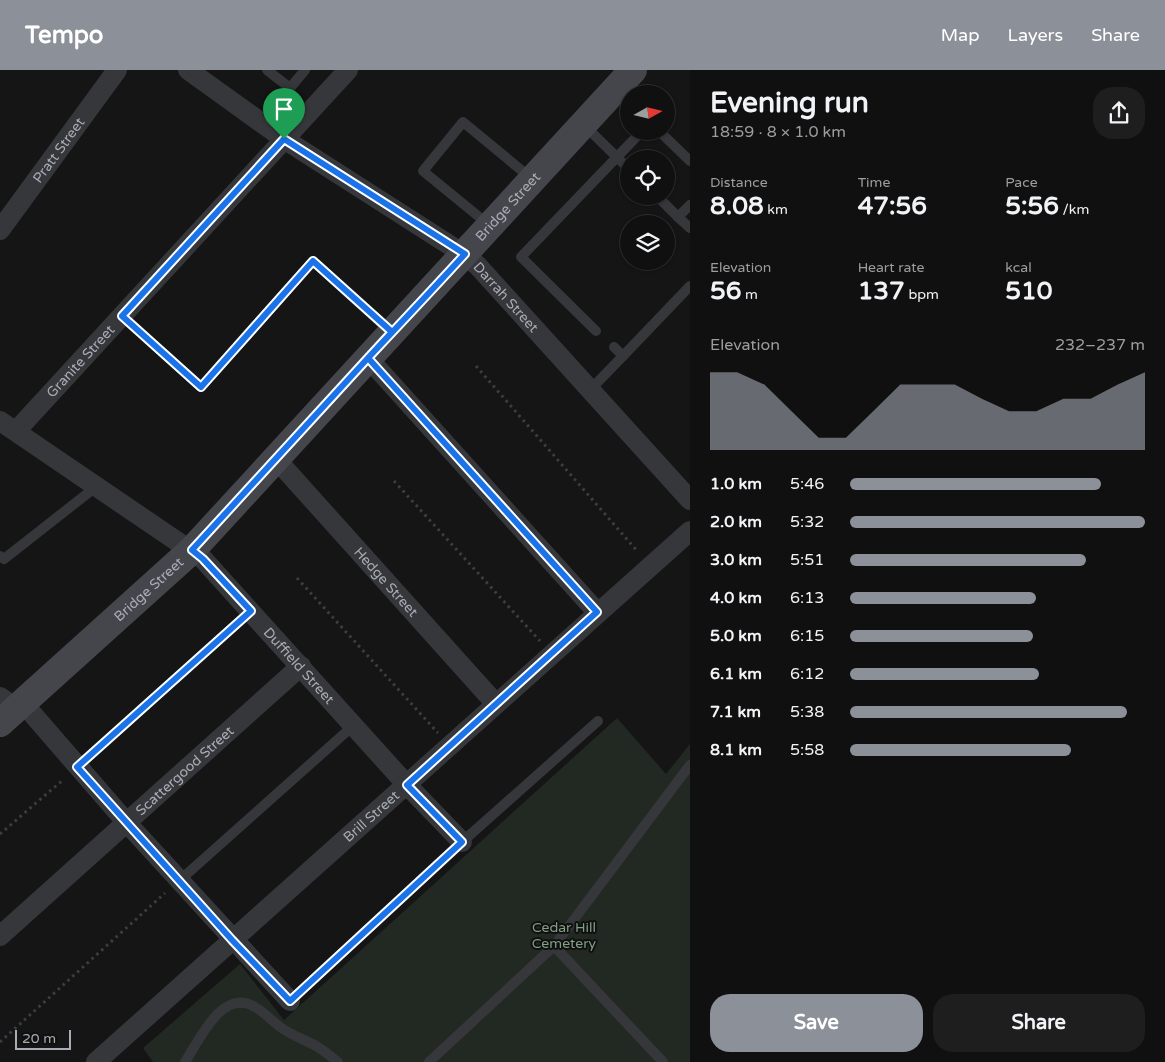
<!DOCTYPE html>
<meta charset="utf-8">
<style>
body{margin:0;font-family:"Varela Round",sans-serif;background:#1e1e1e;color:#f1f3f6;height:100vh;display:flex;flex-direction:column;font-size:19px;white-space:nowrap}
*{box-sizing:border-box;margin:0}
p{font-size:16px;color:#9c9d9f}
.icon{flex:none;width:28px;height:28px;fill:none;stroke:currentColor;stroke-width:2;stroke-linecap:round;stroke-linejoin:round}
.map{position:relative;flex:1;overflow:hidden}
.panel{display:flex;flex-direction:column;background:#101010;width:475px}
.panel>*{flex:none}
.needle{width:32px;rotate:82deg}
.fabs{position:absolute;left:620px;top:15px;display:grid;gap:10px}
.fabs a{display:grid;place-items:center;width:55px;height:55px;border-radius:50%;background:#101010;box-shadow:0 1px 4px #0004,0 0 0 1px #303030;font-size:25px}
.scale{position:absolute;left:15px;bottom:12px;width:56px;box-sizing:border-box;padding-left:5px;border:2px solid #a8acb5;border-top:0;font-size:14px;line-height:18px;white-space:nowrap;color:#a8acb5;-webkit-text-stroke:4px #101011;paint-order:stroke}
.pin{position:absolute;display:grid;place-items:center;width:42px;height:42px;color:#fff;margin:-51px -21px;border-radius:50% 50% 50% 0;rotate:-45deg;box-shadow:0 0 5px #0007}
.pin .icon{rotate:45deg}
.round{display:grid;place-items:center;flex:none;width:52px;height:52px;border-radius:20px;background:#1e1e1e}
.head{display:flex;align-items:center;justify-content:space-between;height:85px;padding:0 20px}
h1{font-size:28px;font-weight:700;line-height:38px}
.metrics{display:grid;grid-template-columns:repeat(3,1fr);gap:8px;height:85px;padding:5px 20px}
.metrics div{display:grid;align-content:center}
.metrics b{font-size:25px;font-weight:700}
.metrics small{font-size:14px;font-weight:400}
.metrics p{font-size:14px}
.chart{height:140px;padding:10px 20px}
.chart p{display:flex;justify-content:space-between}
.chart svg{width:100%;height:90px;margin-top:5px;fill:#8c9099;opacity:.7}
.cta{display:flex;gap:10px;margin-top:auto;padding:10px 20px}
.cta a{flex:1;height:58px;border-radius:20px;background:#8c9099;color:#fff;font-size:20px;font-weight:700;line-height:58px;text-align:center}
.cta a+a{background:#1e1e1e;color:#f1f3f6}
ul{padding:0 20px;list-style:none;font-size:16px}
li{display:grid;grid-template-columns:80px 60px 1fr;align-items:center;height:38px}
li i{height:12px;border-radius:6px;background:#8c9099}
header{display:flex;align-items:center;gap:30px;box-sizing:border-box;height:70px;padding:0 25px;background:#8c9099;color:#fff}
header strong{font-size:24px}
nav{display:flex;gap:28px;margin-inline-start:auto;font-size:18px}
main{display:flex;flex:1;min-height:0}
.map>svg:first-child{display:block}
.green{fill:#212922}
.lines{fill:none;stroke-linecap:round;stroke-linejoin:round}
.path{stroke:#3c3e42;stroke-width:3;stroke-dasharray:2.5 4;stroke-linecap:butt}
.service{stroke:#36373b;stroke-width:10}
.minor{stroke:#36373b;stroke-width:20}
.secondary{stroke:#44464b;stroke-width:28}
.route-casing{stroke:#fff;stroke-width:10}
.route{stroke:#1a73e8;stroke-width:6}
.labels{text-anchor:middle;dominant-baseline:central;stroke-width:4;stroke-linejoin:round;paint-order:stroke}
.street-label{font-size:14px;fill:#a8acb5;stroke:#101011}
.park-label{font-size:14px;fill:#819f84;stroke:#101011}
</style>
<header>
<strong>Tempo</strong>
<nav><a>Map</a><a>Layers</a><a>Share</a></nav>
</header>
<main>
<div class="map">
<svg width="690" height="992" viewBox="0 0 690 992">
<rect width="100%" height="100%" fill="#151516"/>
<!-- green -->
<polygon class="green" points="617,648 666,704 690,674 690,992 153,992 143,978 240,894 284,950"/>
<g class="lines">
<!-- path -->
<g class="path">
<polyline points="476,296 638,482"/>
<polyline points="394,411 540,571"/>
<polyline points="297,508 438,663"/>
<polyline points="0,764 64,709"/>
<polyline points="0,972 165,823"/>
</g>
<!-- service -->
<g class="service">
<polyline points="267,0 290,18 305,0"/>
<polyline points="584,55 629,99"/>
<polyline points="659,61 690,91"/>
<polyline points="657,126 678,147 690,135"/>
<polyline points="678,147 690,158"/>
<polyline points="489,155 423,101 463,52 532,109"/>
<polyline points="122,246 201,317 313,191 391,262"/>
<polyline points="596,261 521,187 642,61"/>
<polyline points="614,277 623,286 690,216"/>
<polyline points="590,320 623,286"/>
<polyline points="0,486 4,489 97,416"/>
<polyline points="77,697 251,541"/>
<polyline points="179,811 354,655"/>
<polyline points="554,876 663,992"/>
<polyline points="290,931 462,772 598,651"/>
<path d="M185 992C199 971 222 917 255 937 264 942 271 950 279 956 290 965 304 969 316 976 324 980 331 987 338 992"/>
<polyline points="429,992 554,876 690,695"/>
</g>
<!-- minor -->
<g class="minor">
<path id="s1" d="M188 0 284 69 465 185 478 196 690 430"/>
<path id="s2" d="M0 160 117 0"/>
<polyline points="368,288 597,542"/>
<path id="s3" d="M0 351 203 489 407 715 462 772"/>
<path id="s4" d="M16 361 348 0"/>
<path id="s5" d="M276 389 496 634"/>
<polyline points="0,627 17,639"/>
<polyline points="23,633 127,753 290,931"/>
<path id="s6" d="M0 866 301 596"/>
<path id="s7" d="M96 992 690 461"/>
</g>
<!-- secondary -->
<path class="secondary" id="s8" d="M0 653 192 480 633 0"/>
</g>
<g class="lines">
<!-- route casing -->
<g class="route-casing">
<path id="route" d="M284 69 465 184C433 219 401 253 368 288L192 480 203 489 251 541 77 697 232 870 290 931 462 772 407 715 597 542 368 288 392 262 313 191 201 317 122 246 284 69"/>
</g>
<!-- route -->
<use href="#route" class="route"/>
</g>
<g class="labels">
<!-- street labels -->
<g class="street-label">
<text stroke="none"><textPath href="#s2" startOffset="99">Pratt Street</textPath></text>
<text stroke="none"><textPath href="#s8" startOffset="725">Bridge Street</textPath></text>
<text stroke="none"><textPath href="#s1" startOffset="392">Darrah Street</textPath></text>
<text stroke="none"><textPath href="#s4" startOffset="95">Granite Street</textPath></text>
<text stroke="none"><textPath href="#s5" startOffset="165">Hedge Street</textPath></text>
<text stroke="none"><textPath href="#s8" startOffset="200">Bridge Street</textPath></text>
<text stroke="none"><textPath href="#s3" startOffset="389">Duffield Street</textPath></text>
<text stroke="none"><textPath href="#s6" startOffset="248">Scattergood Street</textPath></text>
<text stroke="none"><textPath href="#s7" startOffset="369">Brill Street</textPath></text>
</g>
<!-- park labels -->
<g class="park-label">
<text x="564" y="857">Cedar Hill<tspan x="564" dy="16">Cemetery</tspan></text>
</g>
</g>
</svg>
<div class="fabs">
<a><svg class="needle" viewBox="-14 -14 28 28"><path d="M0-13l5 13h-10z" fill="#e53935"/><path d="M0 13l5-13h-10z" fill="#9c9d9f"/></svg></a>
<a><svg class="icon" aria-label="locate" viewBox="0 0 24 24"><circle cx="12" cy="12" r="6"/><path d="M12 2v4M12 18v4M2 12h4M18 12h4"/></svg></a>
<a><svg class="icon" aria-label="layers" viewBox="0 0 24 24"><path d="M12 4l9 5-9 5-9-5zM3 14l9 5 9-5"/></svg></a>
</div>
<div class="scale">20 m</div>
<div class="pin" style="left:284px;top:69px;background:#1e9e55"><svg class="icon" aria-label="arrive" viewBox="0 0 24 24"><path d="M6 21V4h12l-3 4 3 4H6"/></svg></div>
</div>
<section class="panel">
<div class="head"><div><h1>Evening run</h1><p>18:59 · 8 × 1.0 km</p></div><a class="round"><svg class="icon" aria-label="share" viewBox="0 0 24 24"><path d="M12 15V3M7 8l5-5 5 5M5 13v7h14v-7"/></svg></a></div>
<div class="metrics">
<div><p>Distance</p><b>8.08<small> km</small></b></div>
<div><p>Time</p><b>47:56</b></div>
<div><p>Pace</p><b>5:56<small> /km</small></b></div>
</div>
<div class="metrics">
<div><p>Elevation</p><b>56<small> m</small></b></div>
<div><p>Heart rate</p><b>137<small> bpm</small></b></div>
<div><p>kcal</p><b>510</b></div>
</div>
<div class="chart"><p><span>Elevation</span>232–237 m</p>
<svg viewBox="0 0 160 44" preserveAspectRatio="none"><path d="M0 44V6L10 6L20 12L30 25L40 38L50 38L60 25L70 12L80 12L90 12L100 19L110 25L120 25L130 19L140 19L150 12L160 6V44z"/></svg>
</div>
<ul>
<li><b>1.0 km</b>5:46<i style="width:85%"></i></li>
<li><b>2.0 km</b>5:32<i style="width:100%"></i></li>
<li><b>3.0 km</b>5:51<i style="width:80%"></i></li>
<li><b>4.0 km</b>6:13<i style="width:63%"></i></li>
<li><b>5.0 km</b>6:15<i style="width:62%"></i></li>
<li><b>6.1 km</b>6:12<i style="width:64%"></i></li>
<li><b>7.1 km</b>5:38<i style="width:94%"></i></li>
<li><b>8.1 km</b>5:58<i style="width:75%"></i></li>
</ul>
<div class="cta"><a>Save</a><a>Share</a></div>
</section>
</main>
